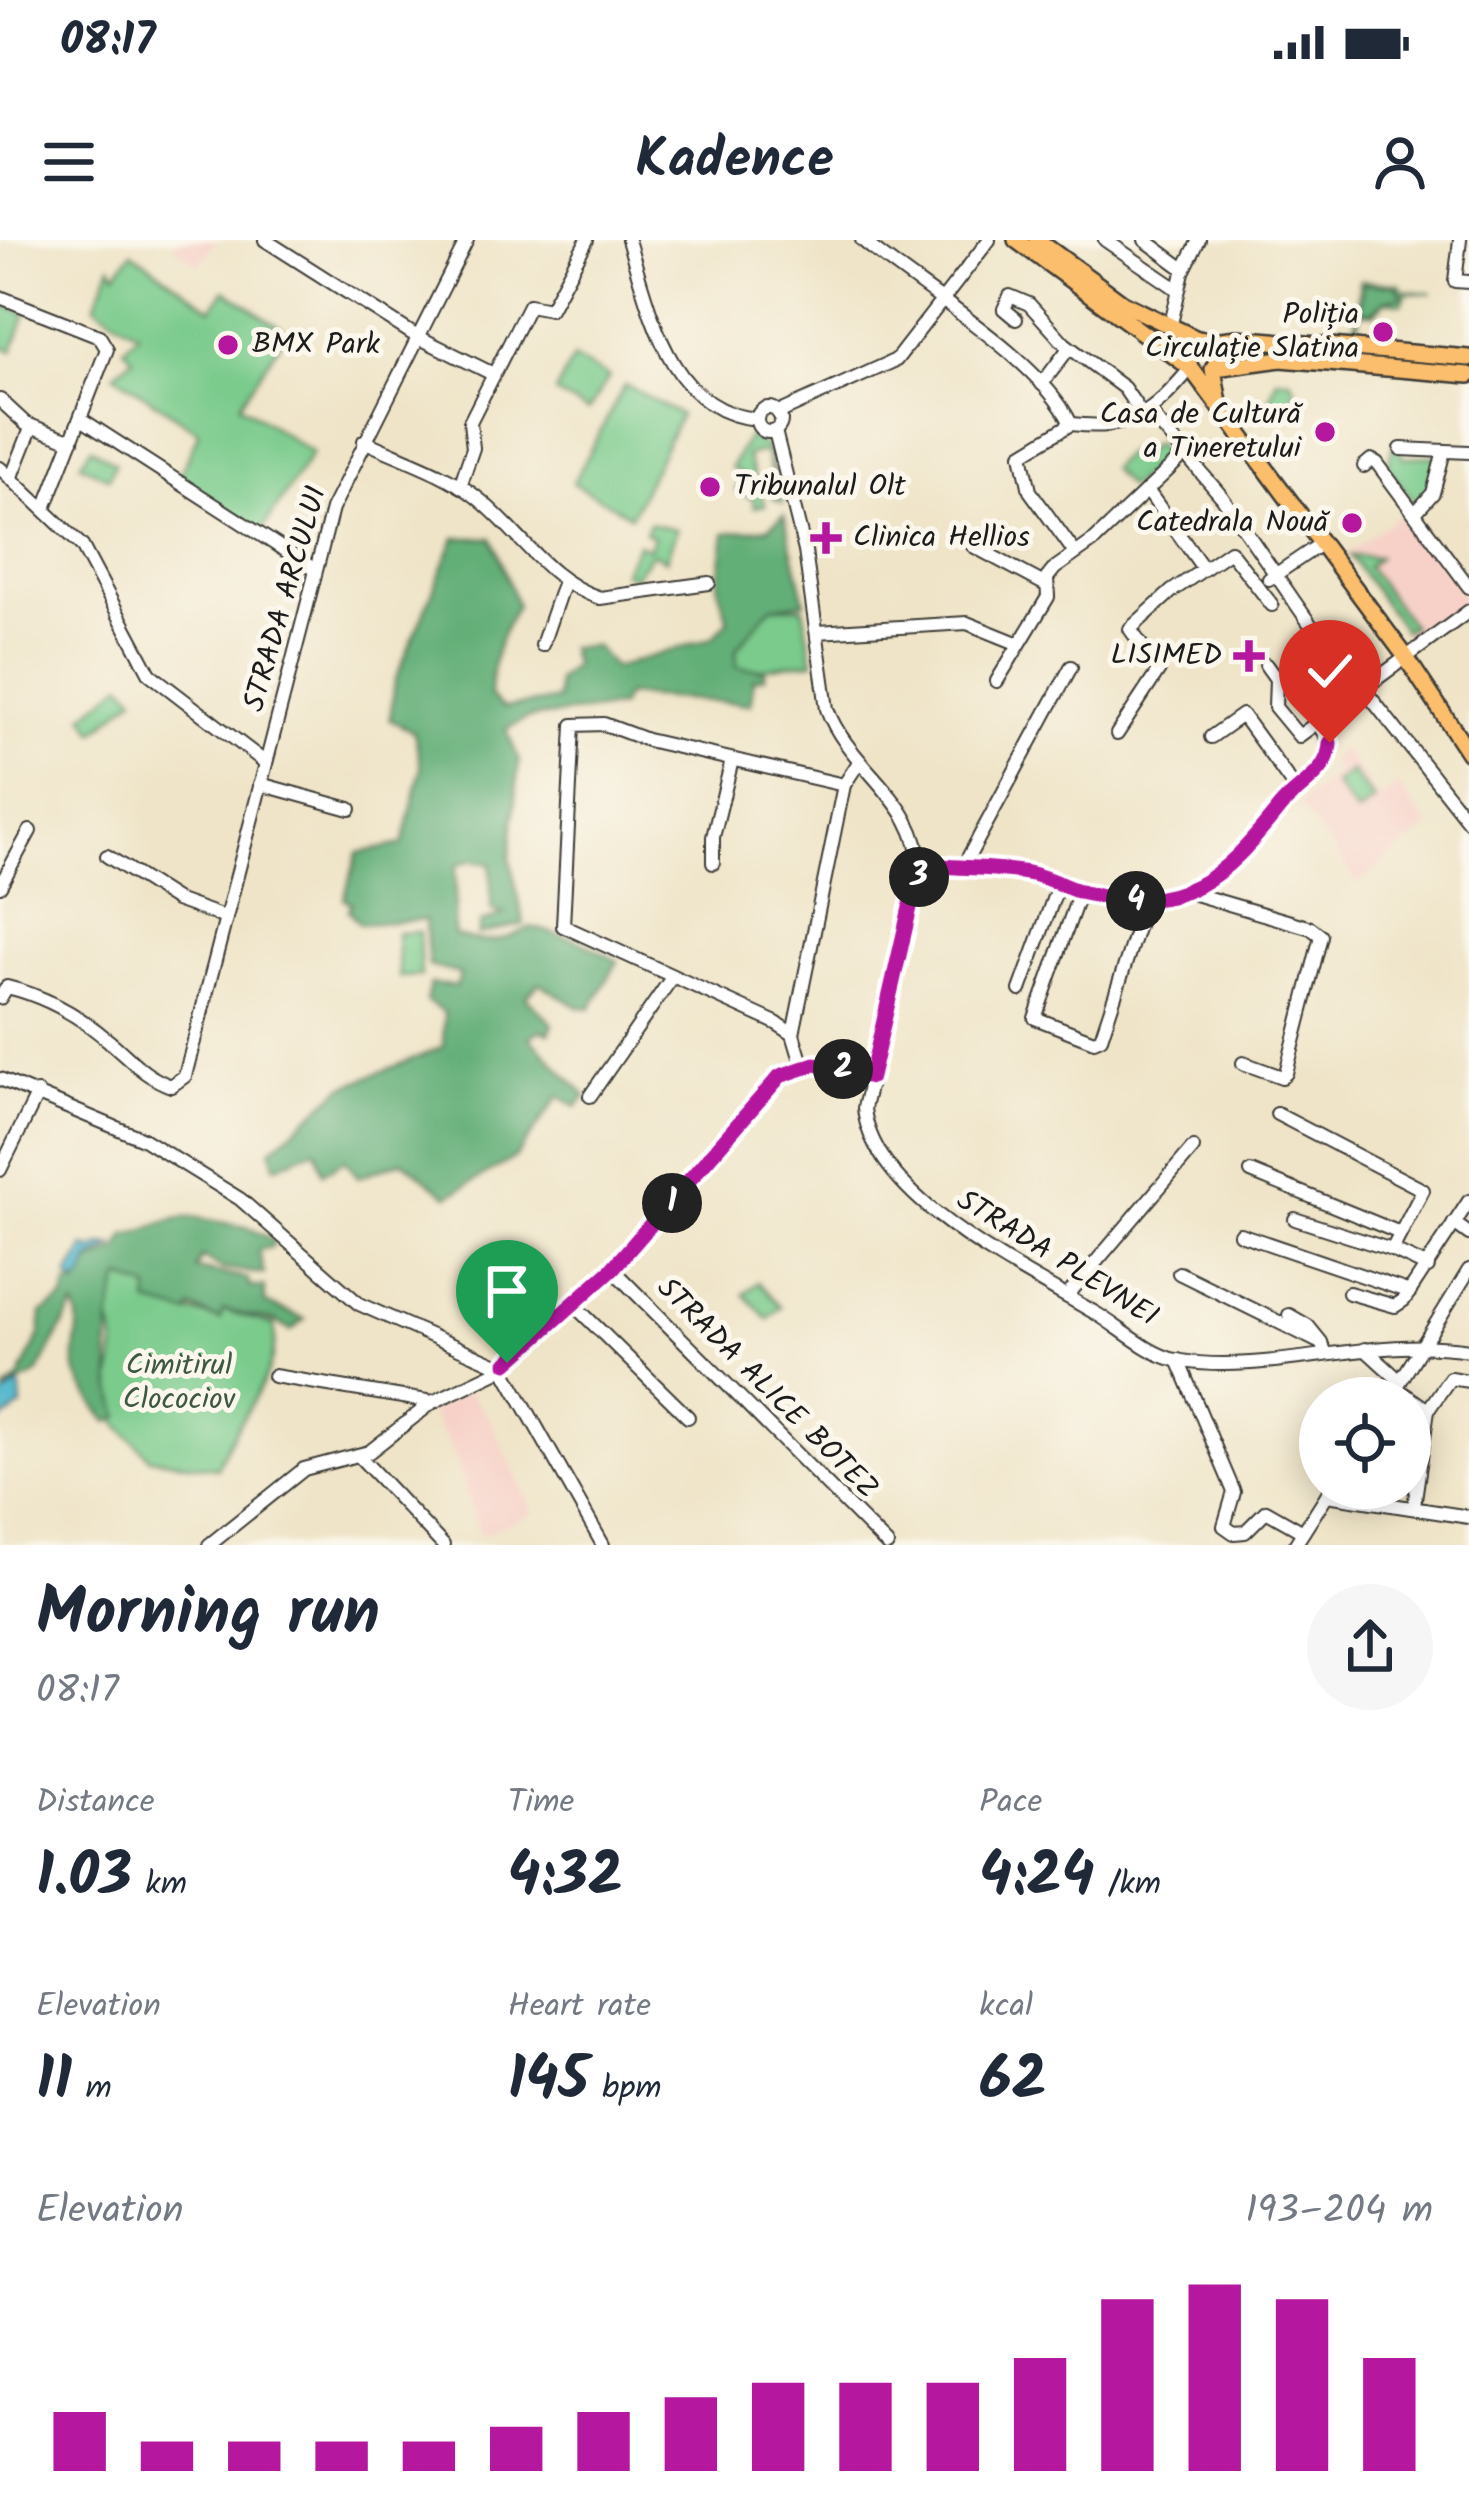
<!DOCTYPE html>
<meta charset="utf-8">
<style>
body{margin:0;font-family:Kalam,sans-serif;background:#f6f6f7;color:#1f2937;height:100vh;display:flex;flex-direction:column;font-size:45px;white-space:nowrap}
*{box-sizing:border-box;margin:0}
p{font-size:39px;color:#747a83}
.icon{flex:none;width:66px;height:66px;fill:none;stroke:currentColor;stroke-width:2;stroke-linecap:round;stroke-linejoin:round}
.map{position:relative;height:1305px;overflow:hidden}
.drawer{display:flex;flex-direction:column;background:#fff;flex:1}
.drawer>*{flex:none}
.tools{position:absolute;left:1299px;top:1137px;display:grid;gap:24px}
.tools a{display:grid;place-items:center;width:132px;height:132px;border-radius:50%;background:#fff;box-shadow:0 6px 30px #0003;font-size:60px}
.pin{position:absolute;display:grid;place-items:center;width:102px;height:102px;color:#fff;margin:-123px -51px;border-radius:50% 50% 50% 0;rotate:-45deg;box-shadow:0 0 12px #0007}
.pin .icon{rotate:45deg}
.km{position:absolute;width:60px;height:60px;margin:-30px;border-radius:50%;background:#222;color:#fff;font-size:33px;line-height:60px;text-align:center}
.round{display:grid;place-items:center;flex:none;width:126px;height:126px;border-radius:63px;background:#f6f6f7}
.summary{display:flex;align-items:center;justify-content:space-between;height:204px;padding:0 36px}
h1{font-size:66px;font-weight:600;line-height:90px}
.figures{display:grid;grid-template-columns:repeat(3,1fr);gap:18px;height:204px;padding:12px 36px}
.figures div{display:grid;align-content:center}
.figures b{font-size:60px;font-weight:600}
.figures small{font-size:33px;font-weight:400}
.figures p{font-size:33px}
.chart{height:336px;padding:24px 36px}
.chart p{display:flex;justify-content:space-between}
.chart svg{width:100%;height:216px;margin-top:12px;stroke:#b5179e;stroke-width:6}
.status{display:flex;justify-content:space-between;align-items:center;height:84px;padding:0 60px;background:#fff;direction:ltr}
.status svg{height:33px;fill:currentColor}
header{display:flex;justify-content:space-between;align-items:center;height:156px;padding:0 36px;background:#fff;font-size:54px;font-weight:600}
.map>svg:first-child{display:block}
.built{fill:#f7d1c8}
.green{fill:#7acb8c;stroke:#4b7454;stroke-width:3}
.forest{fill:#63af78;stroke:#40664a;stroke-width:3}
.water{fill:#4db5cb;stroke:#346874;stroke-width:3}
.lines{fill:none;stroke-linecap:round;stroke-linejoin:round}
.minor-casing{stroke:#3c3a36;stroke-width:16}
.major-casing{stroke:#3c3a36;stroke-width:20}
.minor{stroke:#fff;stroke-width:12}
.major{stroke:#fabe6d;stroke-width:15}
.route-casing{stroke:#fff;stroke-width:24}
.route{stroke:#b5179e;stroke-width:15}
.poi-dot{fill:#b5179e;stroke:#fbf7ec;stroke-width:4.5}
.labels{text-anchor:middle;dominant-baseline:central;stroke-width:10;stroke-linejoin:round;paint-order:stroke}
.poi-label{font-size:30px;fill:#1c1c1c;stroke:#fbf7ec;text-anchor:end}
.street-label{font-size:30px;fill:#1c1c1c;stroke:#fbf7ec}
.park-label{font-size:30px;fill:#3d5943;stroke:#fbf7ec}
</style>
<div class="status"><b>08:17</b><svg viewBox="0 0 49 12"><path d="M0 12V9h3v3zM5 12V6h3v6zM10 12V3h3v9zM15 12V0h3v12zM26 1h20v11H26zM47 4h2v5h-2z"/></svg></div>
<header><svg class="icon" aria-label="menu" viewBox="0 0 24 24"><path d="M4 6h16M4 12h16M4 18h16"/></svg>Kadence<svg class="icon" aria-label="person" viewBox="0 0 24 24"><circle cx="12" cy="8" r="4"/><path d="M4 21q1-7 8-7t8 7"/></svg></header>
<div class="map">
<svg width="1469" height="1305" viewBox="0 0 1469 1305">
<rect width="100%" height="100%" fill="#fbf7ec"/>
<filter id="ink" filterUnits="userSpaceOnUse"><feTurbulence type="fractalNoise" baseFrequency=".00833" numOctaves="2"/><feDisplacementMap in="SourceGraphic" scale="24" xChannelSelector="R" yChannelSelector="G"/><feConvolveMatrix kernelMatrix="1 2 1 2 8 2 1 2 1" color-interpolation-filters="sRGB"/></filter>
<filter id="wash" filterUnits="userSpaceOnUse"><feTurbulence type="fractalNoise" baseFrequency=".004" numOctaves="4" result="noise"/><feDisplacementMap in="SourceGraphic" scale="48" xChannelSelector="R" yChannelSelector="G"/><feGaussianBlur stdDeviation="2.7" result="paint"/><feColorMatrix in="noise" values="0 0 0 0 0 0 0 0 0 0 0 0 0 0 0 0 0 1.4 0 .05"/><feComposite in="paint" operator="in"/></filter>
<g filter="url(#wash)">
<rect width="100%" height="100%" fill="#efe4c7"/>
<!-- built -->
<g class="built">
<polygon points="178,0 216,0 199,25 173,6"/>
<polygon points="1403,272 1468,363 1411,403 1347,314"/>
<polygon points="1343,508 1379,560 1398,545 1429,586 1358,643 1299,564 1336,534 1331,518"/>
<polygon points="467,1151 489,1178 534,1273 480,1295 454,1213 430,1173"/>
</g>
<!-- green -->
<g class="green">
<polygon points="132,12 211,69 225,50 287,92 240,164 312,213 261,292 178,238 199,192 114,134 133,118 124,108 138,93 95,66 111,25 116,33"/>
<polygon points="1360,40 1400,44 1403,50 1433,54 1407,52 1402,63 1386,61 1374,73 1360,72 1357,99 1334,97 1338,85 1356,86"/>
<polygon points="0,63 26,73 13,111 0,106"/>
<polygon points="573,118 609,137 588,171 555,153"/>
<polygon points="1277,139 1290,139 1295,148 1284,175 1271,170 1268,162"/>
<polygon points="625,145 680,175 631,276 573,243"/>
<polygon points="748,196 767,207 783,263 773,258 778,255 765,211 747,216 765,265 754,267 753,259 736,250 743,235 731,228"/>
<polygon points="1155,203 1169,220 1162,219 1128,248 1110,228 1130,210 1136,217"/>
<polygon points="1393,206 1399,207 1402,217 1437,216 1436,239 1419,267 1387,228"/>
<polygon points="91,207 115,223 109,238 80,224"/>
<polygon points="649,283 677,289 666,320 652,313 634,337 623,332 638,304 649,308 653,297 645,292"/>
<polygon points="1350,316 1378,317 1367,327 1412,386 1404,391"/>
<path d="M771 367H803L813 422C786 422 762 433 736 427V409Z"/>
<polygon points="123,443 135,457 95,492 84,476"/>
<polygon points="1351,531 1374,560 1357,574 1334,544"/>
<polygon points="419,692 421,736 399,737 397,693"/>
<path d="M121 1038 150 1049 148 1063 220 1079 222 1070 274 1085C282 1136 235 1179 217 1228L150 1218 108 1174 115 1107 109 1069Z"/>
<polygon points="758,1042 781,1067 768,1079 744,1054"/>
</g>
<!-- forest -->
<g class="forest">
<polygon points="1362,43 1396,45 1403,56 1385,60 1372,72 1360,71"/>
<path d="M784 275 805 362 771 367 736 409 737 427 765 430V437L753 439 751 464 625 455 620 467 528 478 506 489 519 520 510 618 524 684 478 695 480 683 504 674 491 670V624L470 620 456 626 454 695C485 706 503 702 531 687L578 700 618 721 591 768 578 767 539 743 526 757 553 784 549 793 541 790 530 797 586 856 576 867 559 856 516 917 448 956 403 921 358 937 345 920 323 933 316 909 275 927 271 909 343 847 443 807 444 773 426 761 430 744 457 746 460 734 429 726 425 680 360 684 349 671 351 662 344 659 358 613 403 604 421 528 414 492 390 480 395 441 455 298H492L517 365C499 395 491 421 490 456L503 468 557 460V440L574 425 568 408 595 406 614 428 712 398 728 381 718 346 725 293 768 288Z"/>
<path d="M193 977 246 987 274 1000 272 1007 258 1010 264 1034 222 1029 202 1017 196 1029 248 1039 249 1047H264L265 1063 305 1079 291 1091 275 1081 223 1070 220 1080 192 1068 188 1074 148 1063 150 1049 121 1038C104 1080 106 1134 120 1177L108 1182C97 1166 76 1143 75 1123 73 1104 84 1084 74 1066L37 1134 3 1152 18 1140 40 1095 42 1073 64 1059 67 1045H77L91 1022 119 1009 126 995C150 992 165 977 193 977Z"/>
</g>
<!-- water -->
<g class="water">
<polygon points="103,1005 114,1006 90,1020 83,1039 73,1043 68,1037 85,1007 92,1010"/>
<polygon points="20,1145 21,1167 0,1182 0,1158"/>
</g>
</g>
<g filter="url(#ink)">
<g class="lines">
<!-- minor casing -->
<g class="minor-casing">
<g id="minor">
<polyline points="265,0 416,96 491,133"/>
<path d="M628 0C650 71 669 172 757 179"/>
<path d="M862 0C919 48 1041 119 1071 184"/>
<polyline points="1105,0 1177,49"/>
<polyline points="1145,0 1184,29"/>
<polyline points="1460,0 1455,41 1469,42"/>
<polyline points="0,57 99,96 107,109 45,268"/>
<polyline points="1016,79 1004,69 1010,56 1029,64 1065,104 1124,148 1143,176"/>
<polyline points="1170,88 1183,32 1199,0"/>
<polyline points="1042,144 1069,108"/>
<polyline points="0,160 26,184 72,201"/>
<circle cx="769" cy="180" r="12"/>
<polyline points="778,173 896,120 989,0"/>
<polyline points="1151,174 1222,257 1357,452"/>
<polyline points="81,179 314,329"/>
<polyline points="1071,184 1022,214 1030,251 1075,313"/>
<path d="M1071 184C1132 191 1152 174 1190 129"/>
<path d="M775 191 805 311 827 469C850 532 926 563 919 638L864 868C872 959 1027 1032 1097 1074 1120 1088 1150 1115 1176 1120 1267 1137 1373 1094 1469 1110"/>
<path d="M364 201C400 218 444 232 475 256 518 289 546 341 600 358L709 343"/>
<polyline points="1401,209 1469,212"/>
<polyline points="1364,226 1371,220 1377,223 1469,347"/>
<polyline points="0,228 82,306 150,434 266,523"/>
<polyline points="11,239 32,186"/>
<polyline points="460,246 473,208 470,182 529,65 550,69 587,0"/>
<polyline points="1147,250 1203,328"/>
<polyline points="1416,272 1433,253 1444,211"/>
<polyline points="973,306 1046,345"/>
<polyline points="1269,339 1322,303"/>
<polyline points="817,392 967,383 1019,404"/>
<polyline points="542,405 564,341"/>
<polyline points="1266,425 1276,439 1275,467 1299,496 1469,371"/>
<polyline points="997,441 1048,357 1047,338 1055,328 1095,300 1187,212"/>
<polyline points="1363,448 1469,582"/>
<polyline points="1117,494 1159,430 1130,389 1172,351 1230,311 1272,365"/>
<polyline points="1211,497 1242,475 1297,551"/>
<polyline points="260,544 350,569"/>
<polyline points="107,616 176,660 226,678"/>
<polyline points="713,623 713,597 732,520"/>
<path d="M920 624C957 629 995 626 1032 634 1050 638 1066 648 1084 653 1183 676 1223 640 1280 567 1298 545 1329 535 1330 503L1318 484"/>
<polyline points="963,627 1071,427"/>
<polyline points="0,646 30,591"/>
<polyline points="1080,652 1035,778 1094,801 1101,798 1146,661"/>
<polyline points="1188,652 1311,688 1321,696 1286,833 1282,837 1243,823"/>
<polyline points="1020,750 1059,643"/>
<path d="M0 758 7 747C44 756 80 776 109 801 131 819 143 836 171 846L185 836 332 269 467 0"/>
<polyline points="793,794 844,545 859,522"/>
<polyline points="802,824 793,794 776,783 563,686 573,485 604,484 647,500 844,545"/>
<polyline points="0,839 143,899 240,959 359,1064 495,1124"/>
<polyline points="590,856 671,739"/>
<polyline points="1277,874 1423,950 1392,1010 1428,1027"/>
<polyline points="0,930 38,853"/>
<polyline points="1251,932 1400,993"/>
<polyline points="1295,979 1392,1010"/>
<polyline points="1454,983 1469,994"/>
<polyline points="1240,994 1410,1052"/>
<polyline points="612,1029 887,1305"/>
<polyline points="1179,1033 1321,1103 1326,1113"/>
<polyline points="1349,1053 1395,1066 1404,1060 1469,961"/>
<polyline points="1067,1056 1193,908"/>
<polyline points="574,1065 688,1177"/>
<polyline points="1289,1075 1308,1086 1321,1102"/>
<polyline points="1365,1109 1400,1141"/>
<polyline points="1178,1120 1234,1252 1224,1286 1234,1293 1245,1292 1266,1271 1303,1292"/>
<polyline points="508,1125 612,1029 780,836 816,824 871,837"/>
<polyline points="506,1133 603,1305"/>
<polyline points="274,1136 433,1162"/>
<polyline points="1396,1148 1428,1170"/>
<polyline points="1390,1158 1469,1030"/>
<polyline points="358,1215 443,1305"/>
<polyline points="1327,1255 1469,1277"/>
<polyline points="1414,1266 1428,1170 1450,1138 1469,1141"/>
<polyline points="209,1305 304,1229 369,1212 433,1162 496,1132"/>
<polyline points="1295,1305 1330,1250"/>
</g>
</g>
<!-- major casing -->
<g class="major-casing">
<g id="major">
<polyline points="1016,0 1188,126"/>
<polyline points="1037,0 1123,63 1197,99"/>
<polyline points="1212,101 1237,98 1469,118"/>
<polyline points="1215,128 1281,119 1469,135"/>
<polyline points="1191,129 1185,116 1197,99 1212,101 1220,116 1213,129 1219,163"/>
<polyline points="1193,131 1403,413 1469,513"/>
</g>
</g>
<!-- minor -->
<use href="#minor" class="minor"/>
<!-- major -->
<use href="#major" class="major"/>
</g>
</g>
<g class="lines" filter="url(#ink)">
<!-- route casing -->
<g class="route-casing">
<path id="route" d="M507 1123 612 1029 780 836 815 824 871 837 920 624C957 629 995 626 1032 634 1050 638 1066 648 1084 653 1183 676 1222 640 1280 567 1298 545 1329 534 1330 503"/>
</g>
<!-- route -->
<use href="#route" class="route"/>
</g>
<!-- markers -->
<g class="poi-dot">
<circle cx="1383" cy="92" r="12"/>
<circle cx="228" cy="105" r="12"/>
<circle cx="1325" cy="192" r="12"/>
<circle cx="710" cy="247" r="12"/>
<circle cx="1352" cy="283" r="12"/>
<path d="M820 280h12v12h12v12h-12v12h-12v-12h-12v-12h12z"/>
<path d="M1243 398h12v12h12v12h-12v12h-12v-12h-12v-12h12z"/>
</g>
<g class="labels">
<!-- poi labels -->
<g class="poi-label">
<text x="1359" y="75">Poliția<tspan x="1359" dy="34">Circulație Slatina</tspan></text>
<text x="252" y="105" text-anchor="start">BMX Park</text>
<text x="1301" y="175">Casa de Cultură<tspan x="1301" dy="34">a Tineretului</tspan></text>
<text x="734" y="247" text-anchor="start">Tribunalul Olt</text>
<text x="1328" y="283">Catedrala Nouă</text>
<text x="853" y="298" text-anchor="start">Clinica Hellios</text>
<text x="1222" y="416">LISIMED</text>
</g>
<!-- street labels -->
<g class="street-label">
<text transform="translate(286 359) rotate(-74)">STRADA ARCULUI</text>
<text transform="translate(1057 1019) rotate(32)">STRADA PLEVNEI</text>
<text transform="translate(767 1149) rotate(45)">STRADA ALICE BOTEZ</text>
</g>
<!-- park labels -->
<g class="park-label">
<text x="179" y="1126">Cimitirul<tspan x="179" dy="34">Clocociov</tspan></text>
</g>
</g>
</svg>
<div class="tools">
<a><svg class="icon" aria-label="locate" viewBox="0 0 24 24"><circle cx="12" cy="12" r="6"/><path d="M12 2v4M12 18v4M2 12h4M18 12h4"/></svg></a>
</div>
<div class="pin" style="left:507px;top:1123px;background:#1e9e55"><svg class="icon" aria-label="arrive" viewBox="0 0 24 24"><path d="M6 21V4h12l-3 4 3 4H6"/></svg></div>
<div class="pin" style="left:1330px;top:503px;background:#d93025"><svg class="icon" aria-label="check" viewBox="0 0 24 24"><path d="M5 12l5 5 9-10"/></svg></div>
<b class="km" style="left:672px;top:963px">1</b>
<b class="km" style="left:843px;top:829px">2</b>
<b class="km" style="left:919px;top:637px">3</b>
<b class="km" style="left:1136px;top:661px">4</b>
</div>
<section class="drawer">
<div class="summary"><div><h1>Morning run</h1><p>08:17</p></div><a class="round"><svg class="icon" aria-label="share" viewBox="0 0 24 24"><path d="M12 15V3M7 8l5-5 5 5M5 13v7h14v-7"/></svg></a></div>
<div class="figures">
<div><p>Distance</p><b>1.03<small> km</small></b></div>
<div><p>Time</p><b>4:32</b></div>
<div><p>Pace</p><b>4:24<small> /km</small></b></div>
</div>
<div class="figures">
<div><p>Elevation</p><b>11<small> m</small></b></div>
<div><p>Heart rate</p><b>145<small> bpm</small></b></div>
<div><p>kcal</p><b>62</b></div>
</div>
<div class="chart"><p><span>Elevation</span>193–204 m</p>
<svg viewBox="0 0 160 44" preserveAspectRatio="none"><path d="M5 44V32M15 44V38M25 44V38M35 44V38M45 44V38M55 44V35M65 44V32M75 44V29M85 44V26M95 44V26M105 44V26M115 44V21M125 44V9M135 44V6M145 44V9M155 44V21"/></svg>
</div>
</section>
